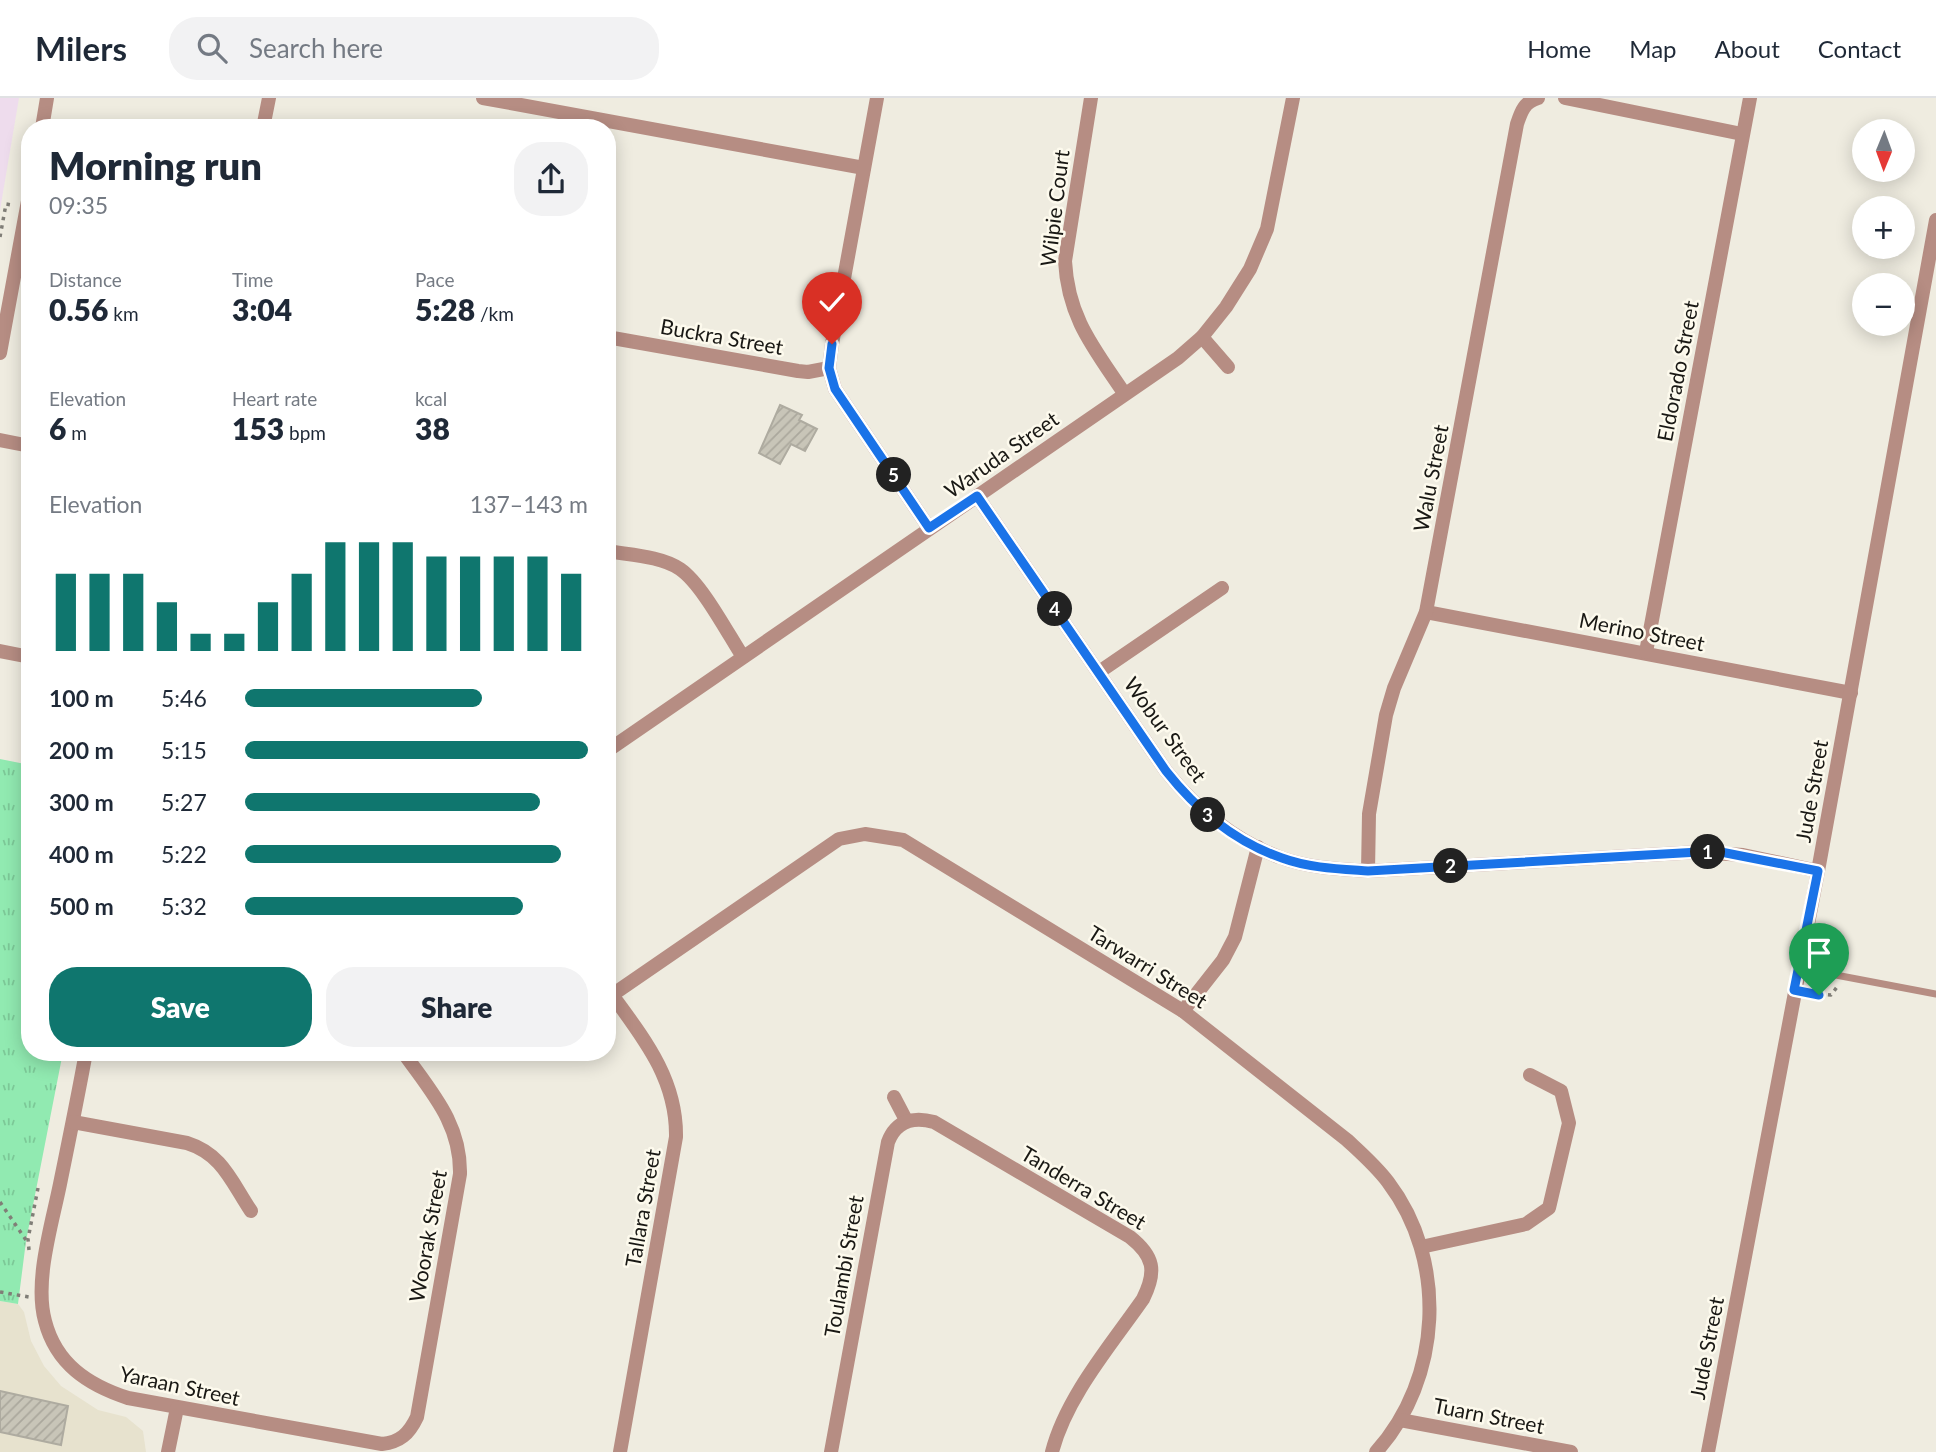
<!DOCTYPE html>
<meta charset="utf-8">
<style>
body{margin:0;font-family:Lato,sans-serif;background:#f2f2f3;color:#1f2937;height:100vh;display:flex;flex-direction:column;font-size:26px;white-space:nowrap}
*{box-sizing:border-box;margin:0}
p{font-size:23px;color:#747a83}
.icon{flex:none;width:38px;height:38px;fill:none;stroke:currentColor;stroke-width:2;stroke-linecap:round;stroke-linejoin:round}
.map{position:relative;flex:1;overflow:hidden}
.panel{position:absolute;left:21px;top:21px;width:595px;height:942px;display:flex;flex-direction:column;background:#fff;border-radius:28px;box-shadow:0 4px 18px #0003}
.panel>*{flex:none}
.needle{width:46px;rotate:181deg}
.tools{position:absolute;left:1852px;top:21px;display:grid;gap:14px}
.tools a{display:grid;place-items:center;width:63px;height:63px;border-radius:50%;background:#fff;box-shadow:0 4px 18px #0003;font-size:35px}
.pin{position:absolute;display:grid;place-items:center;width:60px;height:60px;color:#fff;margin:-72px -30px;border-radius:50% 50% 50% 0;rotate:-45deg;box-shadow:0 0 7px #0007}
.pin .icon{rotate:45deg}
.km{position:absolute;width:35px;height:35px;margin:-18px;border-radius:50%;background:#222;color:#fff;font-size:19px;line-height:35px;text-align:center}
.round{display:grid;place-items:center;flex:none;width:74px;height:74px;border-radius:28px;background:#f2f2f3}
.headline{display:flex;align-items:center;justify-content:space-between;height:119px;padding:0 28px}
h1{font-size:38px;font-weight:800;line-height:52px}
.figures{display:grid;grid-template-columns:repeat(3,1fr);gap:10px;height:119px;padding:7px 28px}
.figures div{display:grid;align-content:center}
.figures b{font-size:30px;font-weight:800}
.figures small{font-size:19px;font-weight:400}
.figures p{font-size:19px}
.chart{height:196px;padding:14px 28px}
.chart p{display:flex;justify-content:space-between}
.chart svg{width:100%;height:126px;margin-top:7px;stroke:#0f766e;stroke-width:6}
.cta{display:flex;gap:14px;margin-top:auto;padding:14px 28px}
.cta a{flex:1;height:80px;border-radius:28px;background:#0f766e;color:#fff;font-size:28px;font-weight:800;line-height:80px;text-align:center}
.cta a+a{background:#f2f2f3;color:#1f2937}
ul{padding:0 28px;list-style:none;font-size:23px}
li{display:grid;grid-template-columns:112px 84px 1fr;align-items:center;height:52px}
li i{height:18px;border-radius:9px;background:#0f766e}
header{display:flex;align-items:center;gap:42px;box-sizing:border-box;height:98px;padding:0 35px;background:#fff;border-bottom:2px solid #e0e1e3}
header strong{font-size:33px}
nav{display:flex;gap:38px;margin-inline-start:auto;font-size:24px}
.search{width:490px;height:63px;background:#f2f2f3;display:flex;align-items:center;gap:18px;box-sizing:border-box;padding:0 24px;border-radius:28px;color:#747a83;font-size:26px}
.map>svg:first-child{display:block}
.built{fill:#e7e2ce}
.education{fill:#eedced}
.park{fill:url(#park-tufts)}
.building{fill:url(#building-hatch);stroke:#aeaba0;stroke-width:2}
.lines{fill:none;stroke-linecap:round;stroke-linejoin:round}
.path{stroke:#807e77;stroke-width:3.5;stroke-dasharray:3.5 5;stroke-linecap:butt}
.lane{stroke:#b68d83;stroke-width:7}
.street{stroke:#b68d83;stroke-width:14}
.route-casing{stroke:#fff;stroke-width:14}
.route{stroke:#1a73e8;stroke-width:9}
.labels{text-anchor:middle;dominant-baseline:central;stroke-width:5;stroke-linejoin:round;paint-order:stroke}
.street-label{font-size:21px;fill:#191814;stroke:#fdfaed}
</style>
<header>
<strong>Milers</strong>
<div class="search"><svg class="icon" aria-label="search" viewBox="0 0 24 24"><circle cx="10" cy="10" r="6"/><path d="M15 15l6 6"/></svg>Search here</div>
<nav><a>Home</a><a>Map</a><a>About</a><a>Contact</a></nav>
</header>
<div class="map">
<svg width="1936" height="1354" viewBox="0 0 1936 1354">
<defs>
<pattern id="park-tufts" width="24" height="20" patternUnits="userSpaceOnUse" patternTransform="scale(1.75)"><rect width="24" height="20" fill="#91eab1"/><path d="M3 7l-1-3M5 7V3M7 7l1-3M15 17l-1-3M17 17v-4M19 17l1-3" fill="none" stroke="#7cc897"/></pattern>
<pattern id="building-hatch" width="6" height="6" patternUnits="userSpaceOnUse" patternTransform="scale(1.75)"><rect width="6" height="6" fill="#c8c5b8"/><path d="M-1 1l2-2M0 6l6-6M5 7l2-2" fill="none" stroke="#aba89d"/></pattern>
</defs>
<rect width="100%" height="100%" fill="#efece0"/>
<!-- built -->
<polygon class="built" points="0,1203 18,1206 24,1214 31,1243 44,1268 61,1288 98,1312 126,1319 143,1333 146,1354 0,1354"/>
<!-- education -->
<polygon class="education" points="0,0 19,0 0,112"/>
<!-- park -->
<polygon class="park" points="0,661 30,667 30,954 63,954 26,1143 18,1206 0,1203"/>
<!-- building -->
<g class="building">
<polygon points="780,307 802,317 799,322 817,331 805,353 791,346 780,366 759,355"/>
<polygon points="0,1293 68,1308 61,1347 0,1334"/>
</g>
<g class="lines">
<!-- path -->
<g class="path">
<polyline points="0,139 6,106 12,107"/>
<polyline points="1811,895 1831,897 1837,889"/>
<polyline points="0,1104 28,1145"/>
<polyline points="29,1152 28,1141 38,1090"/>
<polyline points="0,1194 29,1199"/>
</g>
<!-- lane -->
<polyline class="lane" points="1799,870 1936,896"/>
<!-- street -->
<g class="street">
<polyline points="483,0 864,70"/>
<polyline points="877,0 832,246 829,270 835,291 929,430"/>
<path d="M1091 0 1065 163C1068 220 1094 250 1124 295"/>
<polyline points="1565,0 1742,36"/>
<polyline points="42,30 47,0"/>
<polyline points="263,30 269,0"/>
<polyline points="607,239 798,273 808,274 829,270"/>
<polyline points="1202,239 1228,269"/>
<polyline points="0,255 30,92"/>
<polyline points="0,342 30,348"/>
<path d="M977 398 1166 673C1196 711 1236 744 1282 760 1309 770 1340 771 1368 773L1699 754 1743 757 1818 773"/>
<path d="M607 453C630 457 661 458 680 471 702 486 728 536 743 559"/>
<polyline points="1426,514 1851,595"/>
<polyline points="0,553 30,559"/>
<polyline points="1646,554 1750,0"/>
<polyline points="1099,574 1222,490"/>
<polyline points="607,653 1178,260 1202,239 1226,209 1250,171 1267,131 1293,0"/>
<path d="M1368 773 1369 716 1386 617 1394 590 1426 514 1517 26C1521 14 1524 4 1538 0"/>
<path d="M607 890C641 937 677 979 676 1039L620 1354"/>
<path d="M612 897 839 741 865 736 903 742 1183 913 1347 1042C1361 1055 1376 1068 1388 1084 1448 1163 1442 1281 1376 1354"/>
<polyline points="1183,913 1223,862 1235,839 1258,749"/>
<path d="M86 954C78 998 69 1042 60 1086 52 1126 34 1183 45 1223 56 1266 88 1287 128 1300L382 1346C400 1344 409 1336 417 1319L460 1076C461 1025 431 994 403 954"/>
<polyline points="894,999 906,1022"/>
<path d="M73 1024 187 1045C222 1056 231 1083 251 1113"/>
<polyline points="1421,1149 1526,1126 1549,1110 1569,1025 1561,993 1530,977"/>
<polyline points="1400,1322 1571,1354"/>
<polyline points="168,1354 177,1310"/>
<path d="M831 1354 888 1044C896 1023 913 1018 934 1024L1130 1139C1154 1158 1157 1173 1143 1201 1111 1247 1066 1299 1052 1354"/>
<polyline points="1708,1354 1818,773 1936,122"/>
</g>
</g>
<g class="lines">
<!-- route casing -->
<g class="route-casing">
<path id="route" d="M832 246 829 270 835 291 929 430 977 398 1166 673C1196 711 1235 744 1282 760 1309 770 1340 771 1368 773L1699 754H1721L1818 773 1794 892 1819 897"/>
</g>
<!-- route -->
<use href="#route" class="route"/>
</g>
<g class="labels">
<!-- street labels -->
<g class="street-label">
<text transform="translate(1054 110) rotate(-83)">Wilpie Court</text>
<text transform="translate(722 238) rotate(10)">Buckra Street</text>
<text transform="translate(1677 273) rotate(-79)">Eldorado Street</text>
<text transform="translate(1001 356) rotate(-35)">Waruda Street</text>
<text transform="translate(1430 380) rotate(-79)">Walu Street</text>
<text transform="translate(1642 533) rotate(11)">Merino Street</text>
<text transform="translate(1166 631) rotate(54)">Wobur Street</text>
<text transform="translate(1811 693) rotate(-80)">Jude Street</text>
<text transform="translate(1148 868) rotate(32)">Tarwarri Street</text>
<text transform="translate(1084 1089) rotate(31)">Tanderra Street</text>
<text transform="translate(642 1110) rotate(-80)">Tallara Street</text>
<text transform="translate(427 1138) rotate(-80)">Woorak Street</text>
<text transform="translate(843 1168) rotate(-80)">Toulambi Street</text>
<text transform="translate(1706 1250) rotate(-79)">Jude Street</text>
<text transform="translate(180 1287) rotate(12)">Yaraan Street</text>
<text transform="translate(1489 1317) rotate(11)">Tuarn Street</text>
</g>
</g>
</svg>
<div class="tools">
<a><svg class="needle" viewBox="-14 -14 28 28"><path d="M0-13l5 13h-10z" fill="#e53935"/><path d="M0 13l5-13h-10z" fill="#747a83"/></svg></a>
<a>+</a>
<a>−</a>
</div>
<div class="pin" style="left:1819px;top:897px;background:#1e9e55"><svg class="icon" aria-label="arrive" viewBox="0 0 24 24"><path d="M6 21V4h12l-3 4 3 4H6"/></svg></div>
<div class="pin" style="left:832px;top:246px;background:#d93025"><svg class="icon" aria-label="check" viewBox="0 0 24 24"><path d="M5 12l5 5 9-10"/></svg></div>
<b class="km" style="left:1708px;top:754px">1</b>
<b class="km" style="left:1451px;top:768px">2</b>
<b class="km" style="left:1208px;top:717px">3</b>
<b class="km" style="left:1055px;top:511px">4</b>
<b class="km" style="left:894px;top:377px">5</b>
<section class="panel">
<div class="headline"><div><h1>Morning run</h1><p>09:35</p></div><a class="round"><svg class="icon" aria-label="share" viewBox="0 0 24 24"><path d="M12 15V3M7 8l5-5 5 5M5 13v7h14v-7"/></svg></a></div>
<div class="figures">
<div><p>Distance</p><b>0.56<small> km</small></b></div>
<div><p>Time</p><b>3:04</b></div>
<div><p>Pace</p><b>5:28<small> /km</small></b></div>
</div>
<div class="figures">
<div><p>Elevation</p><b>6<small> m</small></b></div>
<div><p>Heart rate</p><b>153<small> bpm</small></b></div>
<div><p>kcal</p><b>38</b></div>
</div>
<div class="chart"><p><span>Elevation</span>137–143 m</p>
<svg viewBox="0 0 160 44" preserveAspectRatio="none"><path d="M5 44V17M15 44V17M25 44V17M35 44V27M45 44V38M55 44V38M65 44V27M75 44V17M85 44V6M95 44V6M105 44V6M115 44V11M125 44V11M135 44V11M145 44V11M155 44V17"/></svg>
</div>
<ul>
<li><b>100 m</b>5:46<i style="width:69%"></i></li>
<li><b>200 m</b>5:15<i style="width:100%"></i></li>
<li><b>300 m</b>5:27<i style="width:86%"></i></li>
<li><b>400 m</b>5:22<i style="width:92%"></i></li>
<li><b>500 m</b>5:32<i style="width:81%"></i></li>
</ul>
<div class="cta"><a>Save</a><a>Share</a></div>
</section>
</div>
